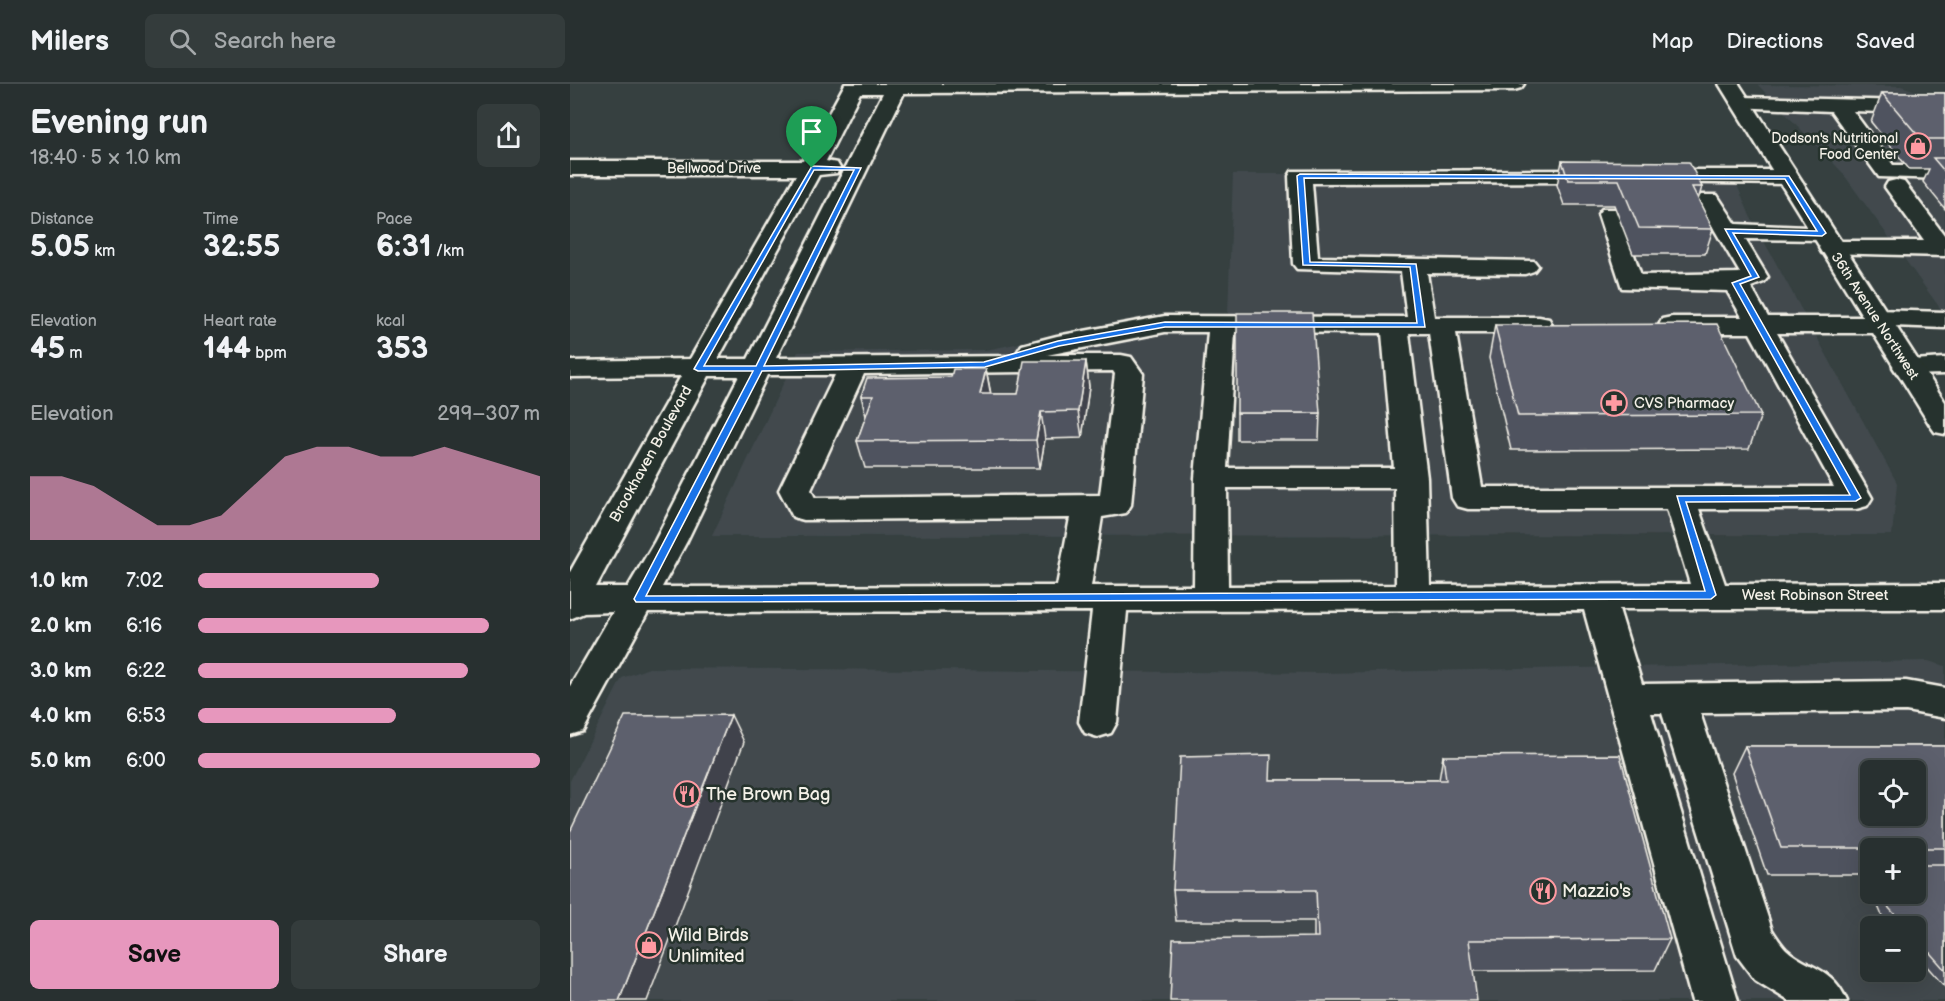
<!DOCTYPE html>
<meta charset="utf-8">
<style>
body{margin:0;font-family:"Balsamiq Sans",sans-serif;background:#343c3c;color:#f1f3f6;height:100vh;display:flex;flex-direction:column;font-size:22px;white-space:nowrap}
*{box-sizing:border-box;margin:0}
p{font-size:20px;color:#a5a9ab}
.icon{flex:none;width:33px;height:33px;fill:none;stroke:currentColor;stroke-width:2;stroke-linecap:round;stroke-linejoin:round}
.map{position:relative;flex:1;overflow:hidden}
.drawer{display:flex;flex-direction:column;background:#283030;width:570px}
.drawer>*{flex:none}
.fabs{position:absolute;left:1290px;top:676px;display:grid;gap:12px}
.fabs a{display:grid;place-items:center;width:66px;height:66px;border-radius:9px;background:#283030;box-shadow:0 6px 24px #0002,0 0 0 2px #444b4c;font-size:30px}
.pin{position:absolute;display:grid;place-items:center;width:51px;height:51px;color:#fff;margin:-62px -26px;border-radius:50% 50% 50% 0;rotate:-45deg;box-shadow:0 0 6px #0007}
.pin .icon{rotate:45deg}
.round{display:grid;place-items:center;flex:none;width:63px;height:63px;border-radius:9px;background:#343c3c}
.overview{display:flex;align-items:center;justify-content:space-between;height:102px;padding:0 30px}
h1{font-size:33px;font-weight:800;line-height:45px}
.stats{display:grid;grid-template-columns:repeat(3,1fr);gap:9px;height:102px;padding:6px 30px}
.stats div{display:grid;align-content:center}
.stats b{font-size:30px;font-weight:800}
.stats small{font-size:16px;font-weight:400}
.stats p{font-size:16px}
.chart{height:168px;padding:12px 30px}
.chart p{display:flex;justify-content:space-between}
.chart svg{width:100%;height:108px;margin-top:6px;fill:#e797bd;opacity:.7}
.primary-button{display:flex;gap:12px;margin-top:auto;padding:12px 30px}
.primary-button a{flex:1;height:69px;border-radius:9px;background:#e797bd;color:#111;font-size:24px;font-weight:800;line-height:69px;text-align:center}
.primary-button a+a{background:#343c3c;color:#f1f3f6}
ul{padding:0 30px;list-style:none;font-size:20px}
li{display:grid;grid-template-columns:96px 72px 1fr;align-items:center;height:45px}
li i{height:15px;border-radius:8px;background:#e797bd}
header{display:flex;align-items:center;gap:36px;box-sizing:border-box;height:84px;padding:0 30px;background:#283030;border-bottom:2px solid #444b4c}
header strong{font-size:28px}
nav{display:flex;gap:33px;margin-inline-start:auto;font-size:21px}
.search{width:420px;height:54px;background:#343c3c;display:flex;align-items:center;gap:15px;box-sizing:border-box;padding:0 21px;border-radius:9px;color:#a5a9ab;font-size:22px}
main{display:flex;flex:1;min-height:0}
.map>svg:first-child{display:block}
.built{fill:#424a4e;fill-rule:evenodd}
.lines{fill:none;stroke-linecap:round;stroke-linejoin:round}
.minor-casing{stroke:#f4f1e8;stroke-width:5}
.major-casing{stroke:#f4f1e8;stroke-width:5}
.minor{fill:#26332d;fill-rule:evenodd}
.major{fill:#26332d;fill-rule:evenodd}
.wall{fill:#50535e;stroke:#f4f1e8;stroke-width:1.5}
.shaded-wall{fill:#41434c;stroke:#f4f1e8;stroke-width:1.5}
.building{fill:#5d606d;stroke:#f4f1e8;stroke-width:1.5;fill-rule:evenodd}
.route{fill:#1a73e8;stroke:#fff;stroke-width:1.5;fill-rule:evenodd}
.labels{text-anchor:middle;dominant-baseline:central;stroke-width:5;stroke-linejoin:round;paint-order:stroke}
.far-poi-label{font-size:14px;fill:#f4f1e8;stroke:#26332d;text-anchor:end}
.far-street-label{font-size:14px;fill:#f4f1e8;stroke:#26332d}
.poi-label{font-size:15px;fill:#f4f1e8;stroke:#26332d;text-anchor:start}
.street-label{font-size:15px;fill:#f4f1e8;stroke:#26332d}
.near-poi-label{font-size:18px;fill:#f4f1e8;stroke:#26332d;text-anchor:start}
</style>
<header>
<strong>Milers</strong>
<div class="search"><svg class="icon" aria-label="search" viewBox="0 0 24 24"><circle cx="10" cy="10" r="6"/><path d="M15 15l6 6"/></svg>Search here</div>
<nav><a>Map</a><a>Directions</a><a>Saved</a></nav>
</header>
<main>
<section class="drawer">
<div class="overview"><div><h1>Evening run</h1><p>18:40 · 5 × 1.0 km</p></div><a class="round"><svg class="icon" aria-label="share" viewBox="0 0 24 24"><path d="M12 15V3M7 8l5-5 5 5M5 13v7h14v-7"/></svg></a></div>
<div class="stats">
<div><p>Distance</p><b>5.05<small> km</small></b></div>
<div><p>Time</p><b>32:55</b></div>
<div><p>Pace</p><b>6:31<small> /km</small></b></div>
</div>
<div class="stats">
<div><p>Elevation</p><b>45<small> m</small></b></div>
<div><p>Heart rate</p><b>144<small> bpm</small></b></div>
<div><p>kcal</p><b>353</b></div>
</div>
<div class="chart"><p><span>Elevation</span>299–307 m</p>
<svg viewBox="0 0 160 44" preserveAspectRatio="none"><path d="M0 44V18L10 18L20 22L30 30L40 38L50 38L60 34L70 22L80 10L90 6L100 6L110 10L120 10L130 6L140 10L150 14L160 18V44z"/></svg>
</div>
<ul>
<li><b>1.0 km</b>7:02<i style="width:53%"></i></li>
<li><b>2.0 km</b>6:16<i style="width:85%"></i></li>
<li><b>3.0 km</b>6:22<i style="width:79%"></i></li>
<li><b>4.0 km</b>6:53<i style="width:58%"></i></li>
<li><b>5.0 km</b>6:00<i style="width:100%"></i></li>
</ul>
<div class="primary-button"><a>Save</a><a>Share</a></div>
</section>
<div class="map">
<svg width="1375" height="917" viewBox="0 0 1375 917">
<rect width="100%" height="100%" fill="#364040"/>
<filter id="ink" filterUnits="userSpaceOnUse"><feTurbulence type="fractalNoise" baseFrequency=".0167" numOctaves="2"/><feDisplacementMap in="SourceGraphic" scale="12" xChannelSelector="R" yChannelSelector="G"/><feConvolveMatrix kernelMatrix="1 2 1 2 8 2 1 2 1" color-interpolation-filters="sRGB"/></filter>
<g filter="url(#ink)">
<!-- built -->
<g class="built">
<polygon points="1188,1 1331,2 1375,17 1375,231 1272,88"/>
<polygon points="1162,89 1180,132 1327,399 1322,451 142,452 228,268 416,266 581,232 658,231 663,90"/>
<path d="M1358 577 1375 582V917H0V697L52 594 79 584 754 589ZM1300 687H1346V732H1300ZM1300 765H1346V810H1300ZM1300 843H1346V888H1300Z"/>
</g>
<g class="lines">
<!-- minor casing -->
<g class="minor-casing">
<g id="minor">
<path d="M275 0H954L951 4 944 6 334 9 206 274 451 272 448 267 452 261 487 252 595 232 837 233 831 188 727 185 723 180 719 92 722 87 1032 86 1040 88 1043 93 1040 98 742 99 748 173 964 177 968 182 964 187 955 190 857 189 864 233H969L979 235 982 241 979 247 969 249H886L912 403H1264L1180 249H1102L1092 247 1089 241 1092 235 1102 233H1172L1157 207 1052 204 1028 130 1032 125H1048L1071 191 1170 189 1127 116 1131 111H1147L1166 140 1261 144 1264 149 1261 154 1252 156 1175 155 1198 193 1194 198 1181 203 1198 233H1293L1297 228 1306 226 1375 228V244L1322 242 1320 247 1310 249H1207L1302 414 1297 422 1286 425H1129L1155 500 1375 499V525H1049L1072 600 1336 597 1375 604V634L1336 627 1130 629 1202 846C1206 852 1211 860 1216 865 1239 886 1262 882 1277 917H1219L1185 896 1167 872 1092 629H1081L1168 917H1122L1014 526 557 527 547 638 541 649 528 653 515 649 509 638 522 527 78 528 13 647 0 651V602L43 528 14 529 0 535V488L111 292 0 293V277L120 275 226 91H0V77H233ZM290 9H313L178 275H148L249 91 267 89 270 84 267 79 256 77ZM595 248H638L625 394 624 502H521L532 433 556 429 561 421 573 290 561 273 551 271H477ZM665 248 812 249 824 384H657ZM839 249H859L882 414 887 422 898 425H1097L1120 500 860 501 857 394ZM543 287 545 290 530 411 245 414 241 406 294 290ZM197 291H265L209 406 223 433 234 436 500 434 487 502 92 503 117 457ZM139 292H169L85 457 58 503H26ZM657 404H825L826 501 658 502Z"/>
<polygon points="1171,13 1341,17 1375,27 1375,40 1339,29 1283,27 1323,81 1375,81 1375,95 1309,93 1261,27 1164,23 1161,19 1164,15"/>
<polygon points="1081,86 1217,86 1225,88 1228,93 1225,98 1217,100 1073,98 1070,93 1073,88"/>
<polygon points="1326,96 1334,98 1375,152 1375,172 1252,169 1249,164 1252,159 1261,157 1354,157 1315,103 1318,98"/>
<polygon points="1375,274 1375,290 1337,291 1327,289 1323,283 1327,277"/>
</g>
</g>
<!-- major casing -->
<g class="major-casing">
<polygon id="major" points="1149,0 1169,0 1375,318 1375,350 1365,348 1360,341"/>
</g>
<!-- minor -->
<use href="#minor" class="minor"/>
<!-- major -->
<use href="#major" class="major"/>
</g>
<!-- wall -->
<g class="wall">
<polygon points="1312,9 1375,9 1375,125 1353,98 1359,85 1339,85 1301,38"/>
<polygon points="992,77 1132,103 1128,116 1143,145 1135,170 1063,170 1044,121 994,121 987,101"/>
<polygon points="925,241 1191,331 1179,365 941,366 919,274"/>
<polygon points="516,277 519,303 512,354 475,355 470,384 295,384 287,357 296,332 291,312 416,285 421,310 448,310"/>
<polygon points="667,329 750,329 749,356 667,356"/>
<polygon points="1175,662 1375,662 1375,903 1346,870 1346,843 1321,843 1313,834 1303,810 1346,810 1346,765 1300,765 1300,803 1295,791 1197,791 1162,689"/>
<polygon points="873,672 1100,855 1085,886 903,887 744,853 744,837 606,837 603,806 700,696 869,696"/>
</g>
<!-- shaded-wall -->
<g class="shaded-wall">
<polygon points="516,277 519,303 512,354 508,327"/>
<polygon points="416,285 421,312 410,310"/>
<polygon points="471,328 475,355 470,384 466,356"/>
<polygon points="161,631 174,658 77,917 49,917"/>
</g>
<!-- building -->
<g class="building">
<polygon points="1312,9 1375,9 1375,55 1351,55"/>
<polygon points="1363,74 1375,74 1375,88"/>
<polygon points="992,77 1119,78 1132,103 1122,103 1143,145 1069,144 1049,96 998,96"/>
<polygon points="667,229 742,229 750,329 667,329"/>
<polygon points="1147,240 1191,331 948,332 925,241"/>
<polygon points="454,277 516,277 508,327 471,328 466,356 287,357 303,312 291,312 297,294 381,293 383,285 416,285 410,310 448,310"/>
<polygon points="161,631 49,917 0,917 0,748 55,632"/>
<path d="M1175 662H1375V764H1211ZM1300 687H1346V732H1300Z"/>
<polygon points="701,671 700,696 876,696 873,672 1050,671 1100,855 899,856 907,917 600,917 603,855 748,853 746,806 603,806 610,673"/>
<polygon points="1346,781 1375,781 1375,886 1346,853 1346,843 1336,843 1319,824 1313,810 1346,810"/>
</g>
</g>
<!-- route -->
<path class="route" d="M242 82 291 84 194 282 414 278 488 257 595 238 847 239 840 183 733 181 727 92 730 90 1219 92 1256 149 1252 152 1163 149 1189 193 1170 200 1291 414 1286 417 1116 418 1146 511 1141 515 66 518 64 515 183 287H128L124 285ZM244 86H284L186 282H134ZM734 94 1215 95 1247 147 1155 145 1181 192 1162 199 1280 411 1107 412 1135 507 76 512 192 287 415 283 489 262 595 243H855L846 180 740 178Z"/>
<!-- icons -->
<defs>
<g id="shop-ring" transform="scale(1.35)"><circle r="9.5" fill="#26332d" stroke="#ff9aa2" stroke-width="1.5"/><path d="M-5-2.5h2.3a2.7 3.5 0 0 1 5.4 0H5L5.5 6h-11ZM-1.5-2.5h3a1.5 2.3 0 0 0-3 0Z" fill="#ff9aa2"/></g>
<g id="pharmacy-ring" transform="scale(1.35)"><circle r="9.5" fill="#26332d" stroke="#ff9aa2" stroke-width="1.5"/><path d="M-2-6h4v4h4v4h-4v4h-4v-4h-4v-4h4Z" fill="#ff9aa2"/></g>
<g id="restaurant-ring" transform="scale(1.35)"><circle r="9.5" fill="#26332d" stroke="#ff9aa2" stroke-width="1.5"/><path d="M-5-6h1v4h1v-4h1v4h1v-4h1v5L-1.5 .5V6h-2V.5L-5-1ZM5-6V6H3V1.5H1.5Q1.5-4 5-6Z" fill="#ff9aa2"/></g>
</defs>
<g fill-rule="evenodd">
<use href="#shop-ring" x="1348" y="62"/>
<use href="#pharmacy-ring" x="1044" y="319"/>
<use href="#restaurant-ring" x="117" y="710"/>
<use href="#restaurant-ring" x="973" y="807"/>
<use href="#shop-ring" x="79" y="861"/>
</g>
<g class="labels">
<!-- far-poi labels -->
<g class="far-poi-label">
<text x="1328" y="54">Dodson's Nutritional<tspan x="1328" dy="16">Food Center</tspan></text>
</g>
<!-- far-street labels -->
<g class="far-street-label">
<text x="144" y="84">Bellwood Drive</text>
<text transform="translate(1305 232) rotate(57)">36th Avenue Northwest</text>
</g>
<!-- poi labels -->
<g class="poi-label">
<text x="1064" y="319">CVS Pharmacy</text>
</g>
<!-- street labels -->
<g class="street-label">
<text transform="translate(81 370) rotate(-61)">Brookhaven Boulevard</text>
<text x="1245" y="511">West Robinson Street</text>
</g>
<!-- near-poi labels -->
<g class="near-poi-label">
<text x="136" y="710">The Brown Bag</text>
<text x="992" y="807">Mazzio's</text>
<text x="98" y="851">Wild Birds<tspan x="98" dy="21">Unlimited</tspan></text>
</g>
</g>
</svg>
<div class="fabs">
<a><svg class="icon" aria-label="locate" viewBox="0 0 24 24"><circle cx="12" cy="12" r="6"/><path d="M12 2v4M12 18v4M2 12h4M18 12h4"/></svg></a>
<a>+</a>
<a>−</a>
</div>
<div class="pin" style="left:242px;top:84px;background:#1e9e55"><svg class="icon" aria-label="arrive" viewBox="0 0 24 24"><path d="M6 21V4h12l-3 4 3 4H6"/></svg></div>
</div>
</main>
